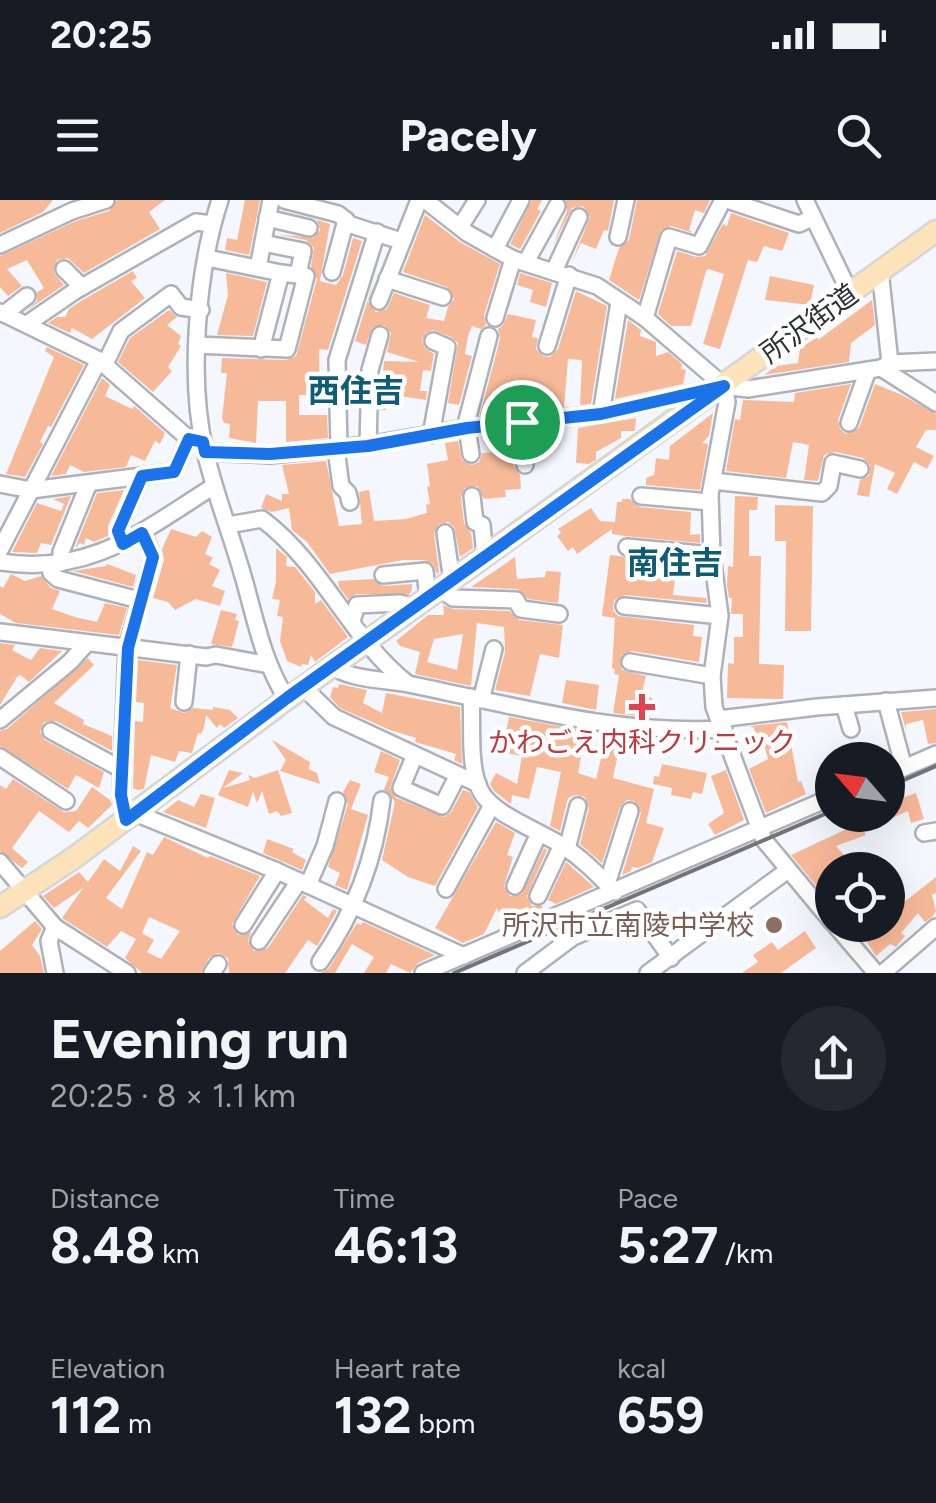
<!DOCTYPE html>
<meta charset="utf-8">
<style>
body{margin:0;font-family:Figtree,"Noto Sans JP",sans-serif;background:#242831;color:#f1f3f6;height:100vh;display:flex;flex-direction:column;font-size:38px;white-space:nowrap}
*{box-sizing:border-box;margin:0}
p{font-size:32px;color:#9ea1a6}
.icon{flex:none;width:55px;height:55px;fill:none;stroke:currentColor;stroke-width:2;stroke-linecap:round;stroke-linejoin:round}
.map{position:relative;height:773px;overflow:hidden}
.drawer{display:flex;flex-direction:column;background:#171b24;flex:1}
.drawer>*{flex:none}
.needle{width:65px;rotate:298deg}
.controls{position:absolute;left:815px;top:542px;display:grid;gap:20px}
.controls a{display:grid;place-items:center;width:90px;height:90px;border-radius:50%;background:#171b24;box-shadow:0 10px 40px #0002;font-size:50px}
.pin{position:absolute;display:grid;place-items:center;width:85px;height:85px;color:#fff;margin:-42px;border:5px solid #fff;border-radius:50%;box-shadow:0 2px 10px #0007}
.round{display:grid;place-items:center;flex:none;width:105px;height:105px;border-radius:52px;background:#242831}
.overview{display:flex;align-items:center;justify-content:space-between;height:170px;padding:0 50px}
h1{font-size:55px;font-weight:700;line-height:75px}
.figures{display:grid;grid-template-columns:repeat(3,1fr);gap:15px;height:170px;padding:10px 50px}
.figures div{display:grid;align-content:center}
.figures b{font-size:50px;font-weight:700}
.figures small{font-size:28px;font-weight:400}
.figures p{font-size:28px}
.status{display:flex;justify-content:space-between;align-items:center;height:70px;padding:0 50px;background:#171b24;direction:ltr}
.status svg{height:28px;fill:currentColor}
header{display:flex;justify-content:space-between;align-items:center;height:130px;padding:0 50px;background:#171b24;font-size:45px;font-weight:700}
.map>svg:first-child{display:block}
.building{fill:#f7ba99;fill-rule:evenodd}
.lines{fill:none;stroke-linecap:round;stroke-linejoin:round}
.minor-casing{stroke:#aeb1b9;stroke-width:20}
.major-casing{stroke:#d5d6d6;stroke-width:25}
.minor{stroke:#fff;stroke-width:15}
.major{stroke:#fce3b9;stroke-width:20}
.rail{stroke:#727478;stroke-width:4}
.route-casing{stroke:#fff;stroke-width:20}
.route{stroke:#1a73e8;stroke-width:12}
.health-dot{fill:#e0444e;stroke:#fff;stroke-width:4}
.education-dot{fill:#8d6e63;stroke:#fff;stroke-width:4}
.labels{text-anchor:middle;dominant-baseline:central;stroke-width:9;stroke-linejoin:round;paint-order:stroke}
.street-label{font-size:28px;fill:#2e3033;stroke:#fff}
.health-label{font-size:28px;fill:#be3a42;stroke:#fff}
.education-label{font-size:28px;fill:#785e54;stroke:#fff;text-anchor:end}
.quarter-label{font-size:32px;font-weight:bold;fill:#0f5c76;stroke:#fff}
</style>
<div class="status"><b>20:25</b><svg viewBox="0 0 49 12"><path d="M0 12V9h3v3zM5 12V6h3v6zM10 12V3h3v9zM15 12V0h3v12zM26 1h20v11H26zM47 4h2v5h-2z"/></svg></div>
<header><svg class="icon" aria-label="menu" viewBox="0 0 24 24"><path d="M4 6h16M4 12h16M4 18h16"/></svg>Pacely<svg class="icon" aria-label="search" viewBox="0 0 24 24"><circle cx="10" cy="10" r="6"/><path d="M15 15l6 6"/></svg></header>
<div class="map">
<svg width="936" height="773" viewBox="0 0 936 773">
<rect width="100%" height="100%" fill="#f5f7fe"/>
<!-- building -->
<g class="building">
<polygon points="0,0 53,0 43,12 0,33"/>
<polygon points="117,0 165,0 149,12 160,29 84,73 68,58 57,60 54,73 64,85 26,111 37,101 37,92 44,88 27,60 7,69 22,86 8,96 0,87 0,56 76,21 109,11"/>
<polygon points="245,0 260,0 249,55 225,50 227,38 237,40"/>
<polygon points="532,0 542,0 537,9 541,11 520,49 510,44"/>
<polygon points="566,0 614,0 608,31 604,30 596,49 581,43 571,64 590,17 583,6 572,8 553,45 567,11"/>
<polygon points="637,0 710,0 704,13 695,10 689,30 693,33 671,26 661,30 639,100 609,80 619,48 629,40"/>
<polygon points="731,13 789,33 782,51 764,46 757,62 748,60 720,149 703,144 724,74 708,69 706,71 691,126 671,126 658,114 677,51 697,57 705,56 723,24 727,26"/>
<polygon points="425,15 460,42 500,64 484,115 486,125 481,129 472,126 468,136 465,154 472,156 459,205 448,203 458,143 451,137 433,130 426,133 422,141 425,148 434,154 431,171 423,170 420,191 427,191 426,200 387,194 386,210 380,210 384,161 419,162 387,152 391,133 384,125 372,128 366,145 355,141 376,74 368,102 376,112 387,109 394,93 430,105 426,118 444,121 448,107 454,99 447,87 403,72"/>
<polygon points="317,20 330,24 320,81 336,85 343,75 353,38 362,41 328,150 319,149 320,195 299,195 299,215 327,215 328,238 286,242 286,201 258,201 256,243 229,238 230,224 224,223 222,218 227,173 221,173 222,158 286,160 296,156 317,79 311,66 314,48 306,40 276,34 313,38 320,30"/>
<polygon points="133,71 137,78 131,81 145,98 92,139 72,128 70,133 48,123 57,117 65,117 69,109 81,101"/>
<polygon points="226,73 267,82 253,136 217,135 228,95"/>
<polygon points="520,73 552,83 546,107 530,102 533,90 517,85"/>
<polygon points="770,76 814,85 810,105 765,100"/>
<polygon points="576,91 607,106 591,204 580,205 582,160 568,159 564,207 533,210 508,203 504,213 480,215 500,139 498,129 503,125 508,114 536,120 532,137 538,138 536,149 543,156 550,157 558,149"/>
<polygon points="872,100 875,125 851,143 849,162 764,175 776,166 798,163 800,148 818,137 818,140"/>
<polygon points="169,110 177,117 167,125 181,136 178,144 181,146 168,167 172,171 153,192 118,162 130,138"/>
<polygon points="628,120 641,130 640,136 656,142 656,156 668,152 682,164 681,169 686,170 683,184 615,199"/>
<polygon points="47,147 84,165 51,227 48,226 40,242 43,244 25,277 6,274 54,157 45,151"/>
<polygon points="102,178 110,185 105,196 132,209 134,206 165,233 160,244 155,241 145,261 131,255 126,267 84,272 70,265 66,274 51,276"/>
<polygon points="851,184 838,220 840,229 846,234 859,228 875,184 902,195 936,214 936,230 926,230 916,247 934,256 927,269 914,262 897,294 887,289 895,273 875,264 869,297 857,295 860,280 869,276 870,265 863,258 835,252 824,255 818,281 804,280 809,245 793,242 786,278 726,271 735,219 740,220 743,200 794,202 795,193"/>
<polygon points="713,213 709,236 702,243 708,244 700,290 646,285 646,278 654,275 656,258 669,260 670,246"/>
<polygon points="636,218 635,231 621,231 621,238 596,252 596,260 589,264 576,263 578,228"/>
<polygon points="512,235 514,266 520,275 521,289 505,290 506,297 484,299 477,286 465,288 461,297 464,323 471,333 473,348 460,357 454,327 448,322 439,324 434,334 439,372 437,374 433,364 424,360 403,360 330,374 307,342 292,330 289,308 272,312 261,308 266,294 282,301 282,294 289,294 282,265 326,261 339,326 362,324 359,292 369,290 374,321 406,319 427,313 426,305 430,304 427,287 430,286 427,264 448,260 445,243 458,241 462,260 472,265 479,262 482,253 495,252 494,236"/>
<polygon points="124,290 108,326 108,336 94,342 86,338 84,345 80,343 75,348 97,293"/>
<polygon points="71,296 51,345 41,343 37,353 12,352 37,303 61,311 64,304 53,299"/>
<polygon points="735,296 758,297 757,310 749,310 749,356 761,356 759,464 784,465 783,499 727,498 728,463 734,464 734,437 743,437 743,414 731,414 732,398 729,398 727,385 728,366 733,367"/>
<polygon points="622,299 630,299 640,307 691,312 690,335 700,334 700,343 625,336 612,334 612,329 577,354 573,347 568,351 557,336 561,333 558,329 591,308 600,321 615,322 617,302 622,302"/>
<polygon points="775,305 813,306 811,431 785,431 786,341 775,341"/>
<polygon points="171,329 196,337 202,331 212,337 205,354 213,358 209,364 220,370 212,386 225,391 220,406 196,399 175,410 168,402 153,398 164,360 162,349"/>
<polygon points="276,348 287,357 286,366 295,367 315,392 315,404 321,400 348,437 315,462 311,455 308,465 302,464 301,467 287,461 280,441 283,417 277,416 280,400 272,399 276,382"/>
<polygon points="610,355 650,360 648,377 675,379 673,395 706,398 707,403 625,395 614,400 613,410 618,416 694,425 693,436 702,437 699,462 632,451 621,456 622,470 646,476 641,496 652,498 649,517 613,513 619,475 614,474 615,469 612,468 615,418 602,416"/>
<polygon points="515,357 517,379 545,377 546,371 561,372 558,403 528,399 517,389 471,387"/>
<polygon points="107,364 136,375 133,387 73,371 106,366"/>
<polygon points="11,374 25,381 41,376 51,388 60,391 52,409 75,417 97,422 105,403 127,408 119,435 16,423 0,414 0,386 3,388"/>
<polygon points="373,379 383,386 412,384 412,389 410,394 356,394 348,399 339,387 338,381"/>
<path d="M443 405 453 409 509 411 519 420 563 425 559 458 540 454 530 496 495 490 505 452 504 427 477 423 471 486 415 474 420 452 400 446 396 441 428 415H444ZM463 434 457 470 427 462 434 439Z"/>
<polygon points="221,410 237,414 235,420 239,421 232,447 211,444"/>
<polygon points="0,443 15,445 12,450 31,460 40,448 62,451 29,482 20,475 17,477 0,505"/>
<polygon points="88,458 94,465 54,503 84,520 83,524 112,536 112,551 56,521 44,522 40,532 45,540 104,572 99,588 76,575 68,589 0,546 0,531 7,529"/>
<polygon points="138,460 177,465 170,508 184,513 193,508 213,510 213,507 230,510 238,518 224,528 220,524 217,528 206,515 204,528 201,534 198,533 192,553 179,551 175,562 151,555 144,589 138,590 133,588 135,521 143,522 144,503 136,502"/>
<polygon points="566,480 599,485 596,510 562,503"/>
<polygon points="339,484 367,490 363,503 382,513 386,493 460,507 462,564 454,560 456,554 415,542 416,538 390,530 340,508 330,497 333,487 338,488"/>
<polygon points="936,509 936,543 928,544 923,520 906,524 906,530 901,512"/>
<polygon points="509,517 591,532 589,542 584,541 578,573 596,579 607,535 621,539 613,578 654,589 646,623 664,628 652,662 638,668 632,667 631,671 622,675 641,613 634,601 627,600 620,607 602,663 580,644 589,608 585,597 576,595 568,598 560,631 550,626 561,572 537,567 529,599 512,595 511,604 494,591 490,584 496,573 517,584 522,556 502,552"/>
<polygon points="787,522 798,582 801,581 806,594 766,613 749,569 768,559 763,540 756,542 754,528 750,526"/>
<polygon points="272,540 310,562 309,569 317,573 320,584 280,571 286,560"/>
<polygon points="381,551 400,560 390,588 396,598 444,617 451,612 463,590 469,592 478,607 435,686 408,677 382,660 395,602 384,589 389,577 374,572"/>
<polygon points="662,564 707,573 702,594 693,592 691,599 671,595 672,588 653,584 654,576 659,577"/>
<polygon points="229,570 243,573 223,588 250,580 248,575 255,578 278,570 292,613 281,616 277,611 269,614 262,591 257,603 253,591 248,607 218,595"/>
<polygon points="726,570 744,620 715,635 708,624 724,613 711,576"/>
<polygon points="13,579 64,612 76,611 92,587 110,600 112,605 88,628 79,621 69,632 39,611 12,648 28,662 22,668 0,651 0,585 6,589"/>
<polygon points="350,580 361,584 351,609 368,615 347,690 335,685 340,673 328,667 348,604 343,592"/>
<polygon points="916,593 924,619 911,623 908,611 864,630 866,635 836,646 857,670 832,670 832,696 828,700 791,655 851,627 858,620 871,615 888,615 888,603"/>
<polygon points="201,594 215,598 206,628 163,612 178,600 194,607"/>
<polygon points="496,622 515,633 507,655 513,657 504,686 510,696 522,694 544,648 547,650 527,696 532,706 543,706 541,710 504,726 497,708 484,734 463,743 435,728"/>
<path d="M164 637 208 658 210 656 260 676 232 724 238 735 251 732 248 741 254 751 268 748 303 695 307 697 304 700 328 718 333 709 337 711 317 746 308 740 285 773H229L228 758 218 753 209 758 201 773H142L125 758 136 739 121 731 107 747 62 718 83 688 54 708 43 696 79 672 88 682 104 659 120 671 133 646 141 651 106 698 122 709 147 652 153 655ZM149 717 180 731 161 759 147 752 154 740 142 733Z"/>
<polygon points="267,639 294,649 292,652 306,660 302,670 263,653"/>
<polygon points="566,662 594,687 556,704 548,700"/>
<polygon points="936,677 936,693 932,695 936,711 932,717 925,722 918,713 901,733 905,736 896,747 890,744 876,756 856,725 888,725 888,718 894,710"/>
<polygon points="35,721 42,729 32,745 40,756 44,773 0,773 0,751"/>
<polygon points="363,722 435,755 418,763 410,773 391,764 386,773 364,773 374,757 352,744 335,773 321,773 329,768 357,723 361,725"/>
<polygon points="805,731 816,748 781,773 742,773 758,762 753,755 772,742 778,750"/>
</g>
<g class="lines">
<!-- minor casing -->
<g class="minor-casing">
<g id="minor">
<path d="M220 0C197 71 188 178 205 251 215 294 231 334 243 376 255 417 263 463 287 499"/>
<polyline points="284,0 338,14 346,20 332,72"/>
<polyline points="425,0 467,33 513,59 597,86 645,118 724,186 727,202 710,295 712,355 720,416 712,476 714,507 764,640 832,722"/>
<polyline points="727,0 799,24 812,18"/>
<polyline points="805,0 850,93"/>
<polyline points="267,18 309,28"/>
<polyline points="345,23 401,41"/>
<polyline points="460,27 477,0"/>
<polyline points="618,37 626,0"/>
<polyline points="263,43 303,51 298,75"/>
<polyline points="0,45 72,11 106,0"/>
<polyline points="495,49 521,0"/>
<polyline points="207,58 281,73 261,149"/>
<polyline points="526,62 557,6"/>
<polyline points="258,68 271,0"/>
<polyline points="64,69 82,87"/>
<polyline points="880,70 890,163"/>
<polyline points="554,71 579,17"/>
<polyline points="387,79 443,97"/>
<polyline points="379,101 419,0"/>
<polyline points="0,112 99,160 189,239 203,242"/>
<polyline points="4,114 27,96"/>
<polyline points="495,118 513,59"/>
<polyline points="645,118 669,37 699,46 723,0"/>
<polyline points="27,124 75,91 196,22 212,24"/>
<polyline points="197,145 287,149 306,76 281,73"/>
<polyline points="547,146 569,75"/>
<polyline points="105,164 121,131 171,94 181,107 201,110"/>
<polyline points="881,168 936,203"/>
<polyline points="601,214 619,102"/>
<polyline points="522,222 525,265"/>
<polyline points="849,223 868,170"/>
<polyline points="465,228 489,136"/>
<polyline points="467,228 471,254"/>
<polyline points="431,235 447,147 433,141"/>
<polyline points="368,245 370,170 380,135"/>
<polyline points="339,248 337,160 377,32"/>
<polyline points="336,249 341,286 348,293 350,302"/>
<polyline points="205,252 270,255 368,245 465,228 601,214 724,186 748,189 881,168 890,163 936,161"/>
<polyline points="713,281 822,293 829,286 833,263 860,269"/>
<polyline points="0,284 31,290 174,272 189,239"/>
<polyline points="472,296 475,322 482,325 485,357"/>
<polyline points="641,296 710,302"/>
<path d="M228 325 262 319C324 366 348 436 407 483"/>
<polyline points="445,333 452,381"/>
<polyline points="123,344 118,331 142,276"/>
<polyline points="627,347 712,355"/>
<polyline points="0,350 99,160"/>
<path d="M0 362C91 376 142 331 214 286"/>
<polyline points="61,363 61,352 89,283"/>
<polyline points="50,365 51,373 58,379 139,400"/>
<polyline points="383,375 425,371 428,399"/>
<polyline points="440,389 453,398 516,400 521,409 559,414"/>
<polyline points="624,406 720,416"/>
<polyline points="352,421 357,405 400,403 417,407"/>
<polyline points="0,432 206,457 216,455 269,465"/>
<polyline points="630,462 712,476"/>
<path d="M332 467C357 481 385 479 413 485 516 506 618 535 724 529"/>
<polyline points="303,487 334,517 478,584"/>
<path d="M471 497C473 525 468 564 480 590 491 614 540 631 563 646 583 659 598 675 615 692"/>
<polyline points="481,500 494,449"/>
<polyline points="886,501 904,568"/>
<polyline points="184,502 189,454"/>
<polyline points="844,505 851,529"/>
<polyline points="719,519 817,507 936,498"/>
<polyline points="0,520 70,462 86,444"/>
<polyline points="51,531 121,569"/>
<polyline points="415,555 401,588 442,606 458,575"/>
<polyline points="0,557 66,601"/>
<polyline points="888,575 936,554"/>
<polyline points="135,613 277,671 464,756"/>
<polyline points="126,620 121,595 127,448 153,357 143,333"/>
<polyline points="924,633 936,631"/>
<polyline points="567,649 578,606"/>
<polyline points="0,662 55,727 127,773"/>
<polyline points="607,684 630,611"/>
<polyline points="308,685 325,646 337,601"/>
<polyline points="515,686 539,633"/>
<polyline points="446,689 492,605"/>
<polyline points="538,696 562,645"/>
<polyline points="243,725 277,671"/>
<polyline points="835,725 876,773"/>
<polyline points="55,727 49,741 55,773"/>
<polyline points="259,741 299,681"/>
<path d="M320 762C355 712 375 660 382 600"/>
<polyline points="212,773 218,764"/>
<polyline points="423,773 832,597"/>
<polyline points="525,773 573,737 637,710 671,758"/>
<polyline points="648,773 788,670"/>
<polyline points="883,773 936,727"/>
</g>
</g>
<!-- major casing -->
<g class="major-casing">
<polyline id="major" points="0,707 75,657 287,499 936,31"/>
</g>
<!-- minor -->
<use href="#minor" class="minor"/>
<!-- major -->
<use href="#major" class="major"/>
<!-- rail -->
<g class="rail">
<polyline points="888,587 936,566"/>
<polyline points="454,773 832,611"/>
</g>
</g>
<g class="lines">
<!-- route casing -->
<g class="route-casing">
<polygon id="route" points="724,186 287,498 126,620 121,595 128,448 153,357 142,333 123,344 118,331 142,276 174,272 189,239 203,242 205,252 270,254 368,246 467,228 601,214"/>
</g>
<!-- route -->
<use href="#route" class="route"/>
</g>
<!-- markers -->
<path class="health-dot" d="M637 492h10v10h10v10h-10v10h-10v-10h-10v-10h10z"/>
<circle class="education-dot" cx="774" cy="725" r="10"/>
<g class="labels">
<!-- street labels -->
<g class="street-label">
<text transform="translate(809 123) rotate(-36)">所沢街道</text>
</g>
<!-- health labels -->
<g class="health-label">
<text x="642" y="542">かわごえ内科クリニック</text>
</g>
<!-- education labels -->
<g class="education-label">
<text x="754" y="725">所沢市立南陵中学校</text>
</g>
<!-- quarter labels -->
<g class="quarter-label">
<text x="356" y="191">西住吉</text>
<text x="675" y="363">南住吉</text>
</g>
</g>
</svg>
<div class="controls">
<a><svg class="needle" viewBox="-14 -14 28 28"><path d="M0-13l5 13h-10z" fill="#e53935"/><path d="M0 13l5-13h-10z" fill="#9ea1a6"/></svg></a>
<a><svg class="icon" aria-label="locate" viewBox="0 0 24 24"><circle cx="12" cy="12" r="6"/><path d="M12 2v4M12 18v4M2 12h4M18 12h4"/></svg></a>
</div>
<div class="pin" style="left:522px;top:222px;background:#1e9e55"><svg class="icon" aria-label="arrive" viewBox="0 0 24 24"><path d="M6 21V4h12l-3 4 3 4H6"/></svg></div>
</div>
<section class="drawer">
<div class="overview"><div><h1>Evening run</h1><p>20:25 · 8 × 1.1 km</p></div><a class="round"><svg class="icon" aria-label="share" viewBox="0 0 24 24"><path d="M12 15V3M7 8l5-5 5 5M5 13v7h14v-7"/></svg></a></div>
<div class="figures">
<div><p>Distance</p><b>8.48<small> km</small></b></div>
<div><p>Time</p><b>46:13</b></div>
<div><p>Pace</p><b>5:27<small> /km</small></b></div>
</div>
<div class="figures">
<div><p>Elevation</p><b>112<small> m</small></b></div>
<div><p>Heart rate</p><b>132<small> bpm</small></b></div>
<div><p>kcal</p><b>659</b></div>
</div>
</section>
